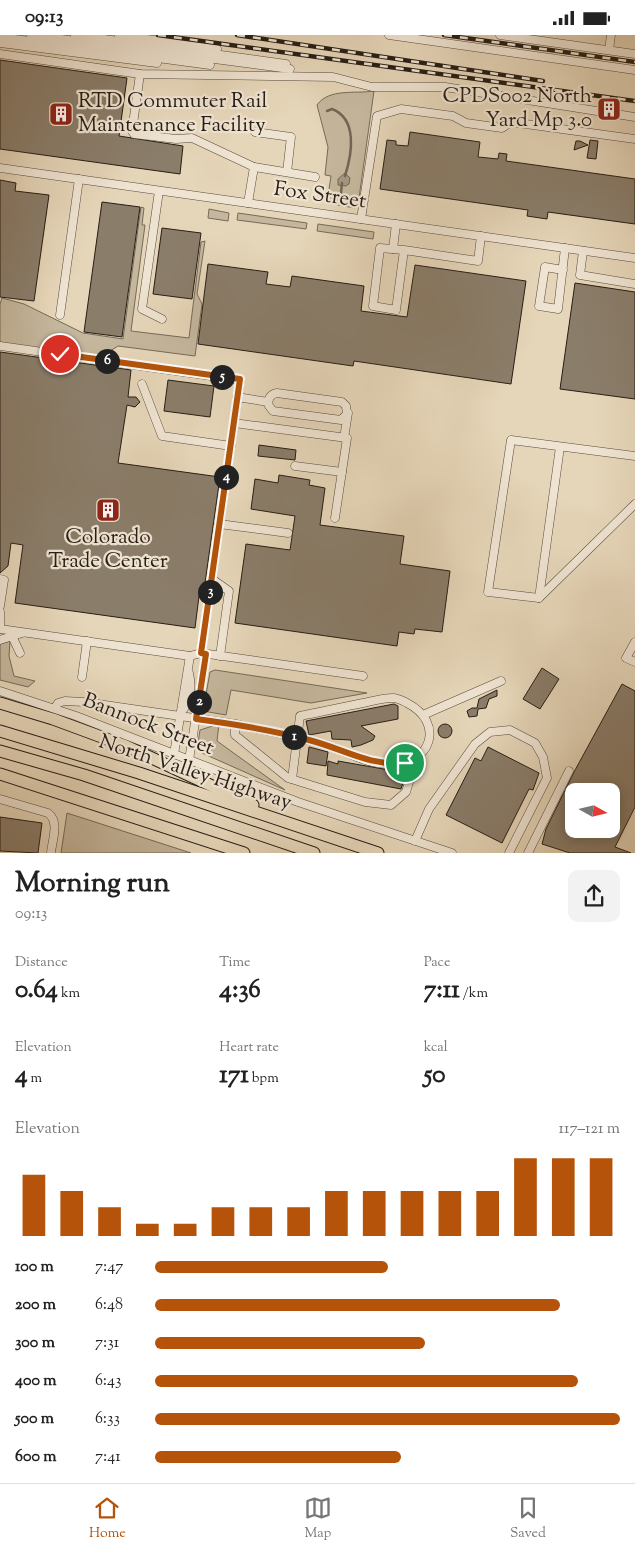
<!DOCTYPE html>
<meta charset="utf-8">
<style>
body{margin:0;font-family:"Sorts Mill Goudy",serif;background:#f2f2f2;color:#222;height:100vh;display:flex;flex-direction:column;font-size:19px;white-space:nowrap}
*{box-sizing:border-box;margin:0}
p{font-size:16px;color:#767676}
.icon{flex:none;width:28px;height:28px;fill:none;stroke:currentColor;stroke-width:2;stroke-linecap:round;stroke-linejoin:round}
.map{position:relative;height:818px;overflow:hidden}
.sheet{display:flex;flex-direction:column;background:#fff;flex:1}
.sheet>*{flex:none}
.needle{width:32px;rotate:98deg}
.fabs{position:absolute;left:565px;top:748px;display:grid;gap:10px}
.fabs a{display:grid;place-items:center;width:55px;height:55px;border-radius:10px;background:#fff;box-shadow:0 2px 12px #0003;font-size:25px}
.pin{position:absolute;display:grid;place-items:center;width:42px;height:42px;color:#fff;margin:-21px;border:2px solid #fff;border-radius:50%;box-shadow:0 1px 5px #0007}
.km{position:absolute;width:25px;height:25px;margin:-12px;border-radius:50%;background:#222;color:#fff;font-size:14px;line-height:25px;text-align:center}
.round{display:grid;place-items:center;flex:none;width:52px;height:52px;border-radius:10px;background:#f2f2f2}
.head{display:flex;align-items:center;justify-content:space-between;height:85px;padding:0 15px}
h1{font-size:28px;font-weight:700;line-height:38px}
.metrics{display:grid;grid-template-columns:repeat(3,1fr);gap:8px;height:85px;padding:5px 15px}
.metrics div{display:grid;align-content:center}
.metrics b{font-size:25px;font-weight:700}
.metrics small{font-size:14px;font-weight:400}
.metrics p{font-size:14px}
.chart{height:140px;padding:10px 15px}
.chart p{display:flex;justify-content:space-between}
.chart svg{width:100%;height:90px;margin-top:5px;stroke:#b45309;stroke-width:6}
ul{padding:0 15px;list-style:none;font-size:16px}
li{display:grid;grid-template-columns:80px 60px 1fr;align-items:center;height:38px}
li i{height:12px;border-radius:6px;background:#b45309}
.status{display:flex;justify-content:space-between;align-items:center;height:35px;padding:0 25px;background:#fff;direction:ltr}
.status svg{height:14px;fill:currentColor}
.dock{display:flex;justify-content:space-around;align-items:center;height:70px;border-top:1px solid #e0e0e0;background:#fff;font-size:14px;color:#767676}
.dock a{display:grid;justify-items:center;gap:2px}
.dock .active{color:#b45309}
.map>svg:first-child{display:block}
.green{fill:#c5b79d;stroke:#766a59}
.water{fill:#a59781;stroke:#726656}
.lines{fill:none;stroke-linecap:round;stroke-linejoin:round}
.stream{stroke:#726656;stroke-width:2.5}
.building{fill:#8a7d6a;stroke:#261d15;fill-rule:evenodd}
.minor-casing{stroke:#564b3e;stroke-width:9}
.highway-casing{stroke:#261d15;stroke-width:13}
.minor{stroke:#efe4d2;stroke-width:8}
.highway{stroke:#e6d6b9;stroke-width:11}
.rail-casing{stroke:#261d15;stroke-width:4.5}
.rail{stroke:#efe4d2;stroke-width:2.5;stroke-dasharray:8;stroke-linecap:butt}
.route-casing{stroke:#fff;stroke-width:10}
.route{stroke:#b45309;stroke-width:6}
.labels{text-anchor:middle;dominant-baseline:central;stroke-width:4.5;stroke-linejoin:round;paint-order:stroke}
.poi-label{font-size:21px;fill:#261d15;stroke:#efe4d2;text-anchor:end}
.street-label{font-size:21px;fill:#261d15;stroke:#efe4d2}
</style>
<div class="status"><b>09:13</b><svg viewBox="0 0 49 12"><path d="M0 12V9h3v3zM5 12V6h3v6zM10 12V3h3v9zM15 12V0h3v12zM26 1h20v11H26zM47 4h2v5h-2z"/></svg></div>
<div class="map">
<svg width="635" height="818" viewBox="0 0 635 818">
<rect width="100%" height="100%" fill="#e6d6b9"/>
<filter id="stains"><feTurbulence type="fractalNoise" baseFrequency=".004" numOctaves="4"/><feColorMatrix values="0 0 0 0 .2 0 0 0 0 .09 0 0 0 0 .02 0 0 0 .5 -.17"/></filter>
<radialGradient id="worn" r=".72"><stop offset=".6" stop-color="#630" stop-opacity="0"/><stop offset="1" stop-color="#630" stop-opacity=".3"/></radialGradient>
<!-- green -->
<g class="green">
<path d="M374 56 358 170 355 173 327 168 331 141 325 140 328 112 317 70C329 53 355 59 374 56Z"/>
<polygon points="141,172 144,173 142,190 145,190 131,296 189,303 201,207 205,206 197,259 202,269 195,321 118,311 93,327 0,314 0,269 2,263 24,269 83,298 123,304"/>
<polygon points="209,174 229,178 228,186 208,183"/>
<polygon points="238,178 307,188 306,194 237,185"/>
<polygon points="318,189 374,197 373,204 317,196"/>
<polygon points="10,606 9,621 14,641 35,646 28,652 0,645 0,609"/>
<polygon points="215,635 367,658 311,668 231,655 226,680 203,676 210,637"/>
<polygon points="219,689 217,706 285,755 202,718 198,708 200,695"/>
<polygon points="67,778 191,818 61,818"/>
</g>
<!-- water -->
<polygon class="water" points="345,138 350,143 349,149 346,151 338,150 338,144"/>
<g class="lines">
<!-- stream -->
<g class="stream">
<path d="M327 76 332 74C358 84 352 119 345 141"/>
<polyline points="341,158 342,148"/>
</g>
</g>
<!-- building -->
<g class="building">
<polygon points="0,25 127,43 119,101 183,111 180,139 0,114"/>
<polygon points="410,97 480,107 478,122 498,124 499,118 507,119 506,126 635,144 635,189 548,177 547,184 527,181 528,175 380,154 387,105 396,106 396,110 408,111"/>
<polygon points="590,105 598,106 596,124 587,123"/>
<polygon points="576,106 580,106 588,110 574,115"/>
<polygon points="0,145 16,148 15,156 49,160 34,266 0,262"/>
<polygon points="102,167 140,172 122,302 84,297"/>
<polygon points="162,193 201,198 192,264 153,259"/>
<polygon points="208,229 268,237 266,249 290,252 292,241 364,251 361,276 407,282 415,230 526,246 511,349 354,326 353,331 198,309"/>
<polygon points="575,248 635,257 635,364 560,354"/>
<polygon points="0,317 131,335 128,362 136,362 140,367 135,372 127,370 118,428 220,442 203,562 199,561 195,593 15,568 23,510 11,508 8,531 0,538"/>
<polygon points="168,345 214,351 210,382 164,376"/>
<polygon points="259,410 296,415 295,425 258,421"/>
<polygon points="279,440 310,445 309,450 325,453 320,490 404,501 400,529 450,536 442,597 415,594 414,599 399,597 397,611 235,588 246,509 290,515 295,481 251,474 255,444 278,448"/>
<polygon points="542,633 559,644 540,674 523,664"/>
<path d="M622 649 635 656V772L615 812 631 818H570L542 809 546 794 574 737ZM574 756H611V794H574Z"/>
<polygon points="497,655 497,661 489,664 486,673 478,674 477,681 469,682 467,676 472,673 477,673 479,664"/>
<polygon points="394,669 398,671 398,684 361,691 375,701 373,705 361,710 352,712 351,705 332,704 331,696 309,700 306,686"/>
<circle cx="445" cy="696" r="7"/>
<polygon points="309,712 328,717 326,731 307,728"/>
<polygon points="488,712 539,738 533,755 529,754 502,808 446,780 475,723 481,726"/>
<polygon points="328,726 338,729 338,726 406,738 401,754 327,740"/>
<polygon points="0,782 42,788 38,818 0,816"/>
</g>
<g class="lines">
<!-- minor casing -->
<g class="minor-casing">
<g id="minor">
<polyline points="31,0 290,34"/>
<polyline points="75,0 286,29"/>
<polyline points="119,0 217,14"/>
<polyline points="389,0 635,35"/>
<polyline points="500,0 635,19"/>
<polyline points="0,2 210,30"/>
<polyline points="0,8 157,28"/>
<polyline points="609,15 611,0"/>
<polyline points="0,19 140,39 333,42 372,52 445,52 635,82"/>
<polyline points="140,39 132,96 134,99 176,104 192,103 254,132 315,142"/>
<polyline points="255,97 291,102 287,137"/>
<polyline points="0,133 635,223"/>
<polyline points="159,156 142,274 162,284"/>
<polyline points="248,168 254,132"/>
<polyline points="361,184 377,81 401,74 453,81 466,88 502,93 511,87 635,104"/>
<polyline points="393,214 396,189"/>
<polyline points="404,215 380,213 373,271 396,275 404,215 478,226 481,201"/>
<polyline points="583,216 580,240 635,249"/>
<polyline points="563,235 545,232 539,271 558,274 565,213"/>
<polyline points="60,280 79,144"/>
<polyline points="0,311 240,345 201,618"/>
<polyline points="142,349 162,401 231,411"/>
<path d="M277 358 342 367 346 371 347 379 341 385 273 376 269 371C267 365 270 359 277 358Z"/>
<polyline points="237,362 268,367"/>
<polyline points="234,388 347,403 335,483"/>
<polyline points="344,403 348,378"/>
<polyline points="635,421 511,405 488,557 539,563 635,469"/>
<polyline points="295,431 342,437"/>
<polyline points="219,489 288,498"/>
<polyline points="0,544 4,545 0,571"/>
<polyline points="212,544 229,556 220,621"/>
<polyline points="539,563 560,412"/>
<polyline points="0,577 0,594"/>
<polyline points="0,594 190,621 201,618 363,641"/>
<polyline points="12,601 20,618"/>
<polyline points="0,605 22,598"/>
<polyline points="635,607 626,623 635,627"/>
<polyline points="82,642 87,606"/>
<polyline points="0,656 76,681 298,767 452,818"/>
<polyline points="55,673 58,668 65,666 84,667 235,689 235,700 288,743 365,767 391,770 406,757 416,724"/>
<path d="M181 677C191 667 192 652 189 638"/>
<polyline points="423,680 501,646"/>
<path d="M235 689C266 696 297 701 328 711 348 717 366 729 389 729 431 731 446 688 407 668 403 666 398 663 393 663 383 663 373 666 363 668 342 672 321 677 300 681L292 744"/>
<polyline points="174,719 190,621"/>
<polyline points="189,725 206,619"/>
<path d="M0 764 48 778C60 787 52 805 51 818"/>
<polyline points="415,806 429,774 475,709 490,697 510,695 535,708 543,722 547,743 509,818"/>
<polyline points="528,818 569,736"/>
</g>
</g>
<!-- highway casing -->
<g class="highway-casing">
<g id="highway">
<polyline points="0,668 53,684 126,711 253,770"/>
<polyline points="0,696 139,738 378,818"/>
<polyline points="0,716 84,740 314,818"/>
<polyline points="0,739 244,818"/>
</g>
</g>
<!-- minor -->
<use href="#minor" class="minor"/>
<!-- highway -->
<use href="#highway" class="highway"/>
<!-- rail casing -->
<g class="rail-casing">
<g id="rail">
<polyline points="158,0 635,66"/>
<polyline points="237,0 543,46"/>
<polyline points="444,0 635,27"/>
</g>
</g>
<!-- rail -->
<use href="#rail" class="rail"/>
</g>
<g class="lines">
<!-- route casing -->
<g class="route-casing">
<path id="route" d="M60 319 240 344 201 618 206 619 196 684C234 689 272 695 309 705 344 714 368 731 405 728"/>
</g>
<!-- route -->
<use href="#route" class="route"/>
</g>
<!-- icons -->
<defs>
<g id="building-square" transform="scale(1.25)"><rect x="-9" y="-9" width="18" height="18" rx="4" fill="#8f2418" stroke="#efe4d2"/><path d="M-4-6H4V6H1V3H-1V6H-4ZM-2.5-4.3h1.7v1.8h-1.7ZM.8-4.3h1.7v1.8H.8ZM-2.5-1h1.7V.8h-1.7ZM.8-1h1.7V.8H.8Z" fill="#fff"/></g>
</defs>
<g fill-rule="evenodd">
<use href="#building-square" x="609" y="74"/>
<use href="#building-square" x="61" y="79"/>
<use href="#building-square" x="108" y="475"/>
</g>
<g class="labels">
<!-- poi labels -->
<g class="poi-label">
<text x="592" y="62">CPDS002 North<tspan x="592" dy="24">Yard Mp 3.0</tspan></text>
<text x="78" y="67" text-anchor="start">RTD Commuter Rail<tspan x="78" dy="24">Maintenance Facility</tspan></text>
<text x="108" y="503" text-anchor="middle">Colorado<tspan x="108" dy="24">Trade Center</tspan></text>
</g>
<!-- street labels -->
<g class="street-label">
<text transform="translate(320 161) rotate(8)">Fox Street</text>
<text transform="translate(148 690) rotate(21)">Bannock Street</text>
<text transform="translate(195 738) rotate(18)">North Valley Highway</text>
</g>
</g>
<rect width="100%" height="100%" filter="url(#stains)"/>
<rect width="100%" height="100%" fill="url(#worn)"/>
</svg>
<div class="fabs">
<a><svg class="needle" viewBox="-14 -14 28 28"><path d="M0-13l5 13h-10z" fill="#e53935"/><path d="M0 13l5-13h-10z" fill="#767676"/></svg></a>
</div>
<div class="pin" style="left:405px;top:728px;background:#1e9e55"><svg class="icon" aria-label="arrive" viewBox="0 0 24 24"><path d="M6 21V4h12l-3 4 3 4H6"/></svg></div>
<div class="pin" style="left:60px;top:319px;background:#d93025"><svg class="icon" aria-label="check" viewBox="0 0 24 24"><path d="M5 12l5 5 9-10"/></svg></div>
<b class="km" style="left:294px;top:702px">1</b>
<b class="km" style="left:199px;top:667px">2</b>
<b class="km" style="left:210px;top:557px">3</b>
<b class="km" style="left:226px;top:442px">4</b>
<b class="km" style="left:222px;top:342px">5</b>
<b class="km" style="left:107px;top:326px">6</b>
</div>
<section class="sheet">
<div class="head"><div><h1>Morning run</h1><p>09:13</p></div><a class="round"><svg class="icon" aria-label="share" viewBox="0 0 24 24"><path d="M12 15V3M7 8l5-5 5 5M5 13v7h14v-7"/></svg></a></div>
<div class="metrics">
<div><p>Distance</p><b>0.64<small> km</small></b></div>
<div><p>Time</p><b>4:36</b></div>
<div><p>Pace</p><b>7:11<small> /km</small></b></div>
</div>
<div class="metrics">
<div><p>Elevation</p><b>4<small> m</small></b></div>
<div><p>Heart rate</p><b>171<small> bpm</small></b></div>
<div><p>kcal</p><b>50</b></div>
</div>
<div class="chart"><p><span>Elevation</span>117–121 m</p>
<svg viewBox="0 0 160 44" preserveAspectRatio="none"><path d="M5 44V14M15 44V22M25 44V30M35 44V38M45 44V38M55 44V30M65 44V30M75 44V30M85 44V22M95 44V22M105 44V22M115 44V22M125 44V22M135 44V6M145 44V6M155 44V6"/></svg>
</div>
<ul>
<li><b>100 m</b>7:47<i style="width:50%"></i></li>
<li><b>200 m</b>6:48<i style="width:87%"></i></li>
<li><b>300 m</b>7:31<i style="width:58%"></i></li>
<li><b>400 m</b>6:43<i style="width:91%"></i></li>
<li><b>500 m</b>6:33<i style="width:100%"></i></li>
<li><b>600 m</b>7:41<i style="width:53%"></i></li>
</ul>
</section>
<nav class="dock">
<a class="active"><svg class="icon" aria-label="home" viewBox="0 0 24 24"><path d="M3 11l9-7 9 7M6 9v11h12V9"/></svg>Home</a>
<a><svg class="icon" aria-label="map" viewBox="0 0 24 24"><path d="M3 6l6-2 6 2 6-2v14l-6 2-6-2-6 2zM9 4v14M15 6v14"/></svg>Map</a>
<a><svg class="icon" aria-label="saved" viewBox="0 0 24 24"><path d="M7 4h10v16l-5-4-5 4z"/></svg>Saved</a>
</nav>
